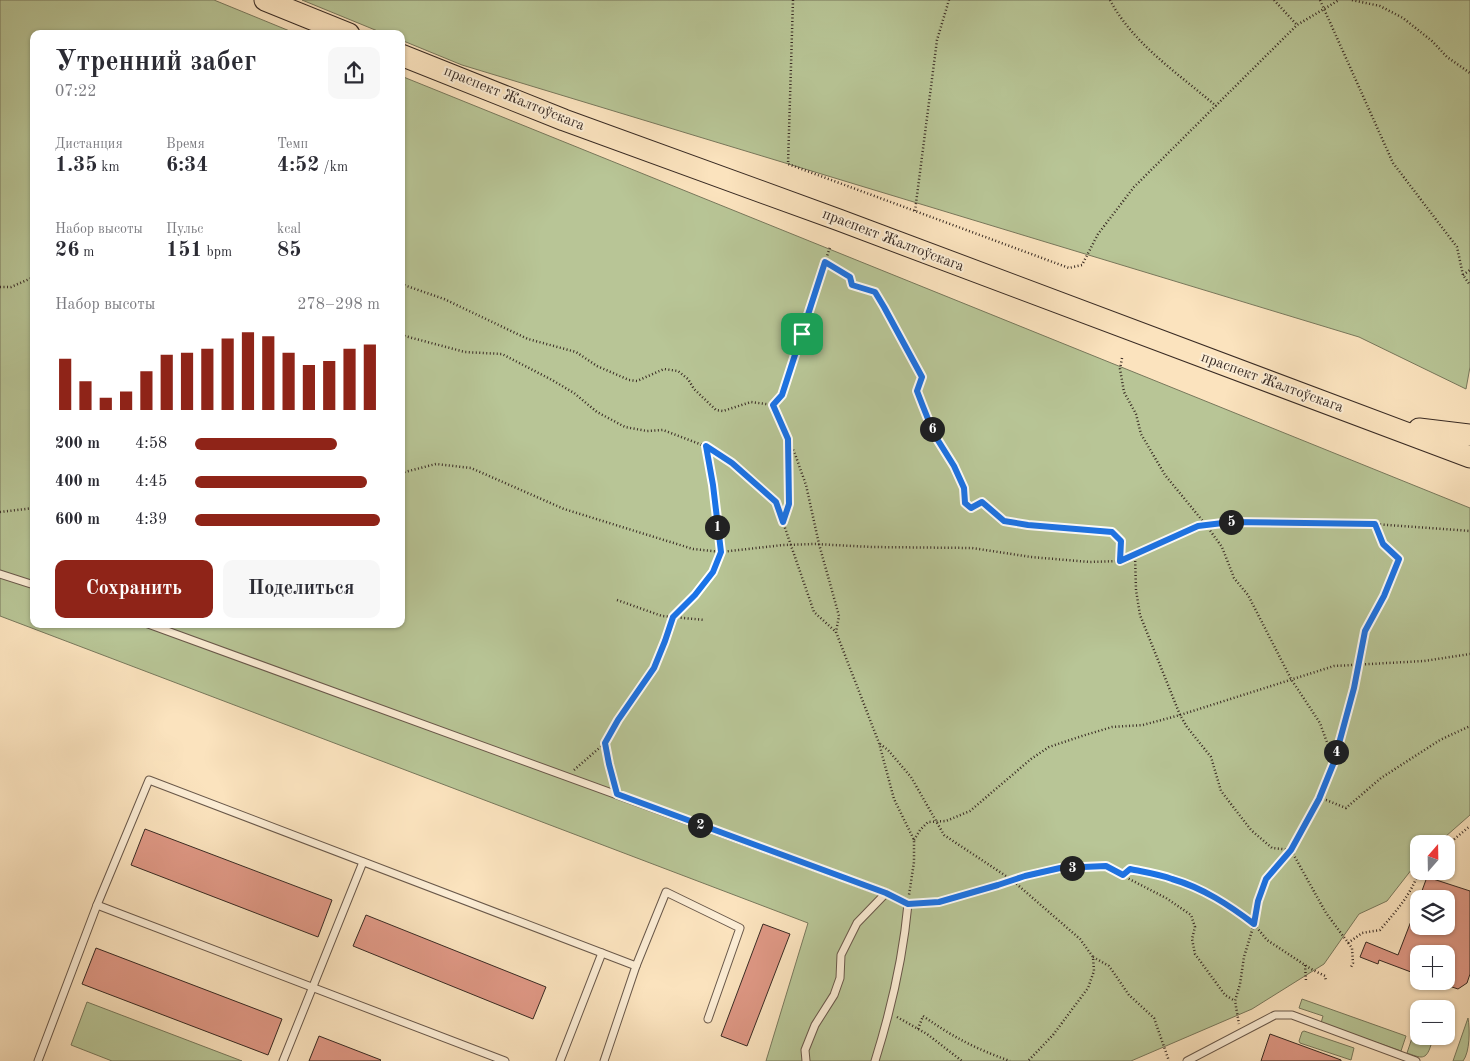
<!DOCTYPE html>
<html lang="ru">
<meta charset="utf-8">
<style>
body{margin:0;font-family:"Old Standard TT",serif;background:#f7f7f7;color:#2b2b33;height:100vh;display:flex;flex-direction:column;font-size:19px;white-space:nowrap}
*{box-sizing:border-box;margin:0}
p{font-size:16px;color:#7c7c81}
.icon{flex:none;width:28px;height:28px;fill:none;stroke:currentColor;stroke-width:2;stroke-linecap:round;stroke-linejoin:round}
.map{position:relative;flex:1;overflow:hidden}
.details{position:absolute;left:30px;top:30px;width:375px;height:598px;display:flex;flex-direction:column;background:#fff;border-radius:10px;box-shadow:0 1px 4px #0004}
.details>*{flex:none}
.needle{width:32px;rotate:20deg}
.tools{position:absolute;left:1410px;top:835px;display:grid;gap:10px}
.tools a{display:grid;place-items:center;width:45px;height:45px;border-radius:10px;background:#fff;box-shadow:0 1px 4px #0004;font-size:25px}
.pin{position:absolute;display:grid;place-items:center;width:42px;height:42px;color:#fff;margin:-21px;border-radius:10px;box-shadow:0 2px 8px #0006}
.km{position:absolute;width:25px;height:25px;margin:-12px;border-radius:50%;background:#222;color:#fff;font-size:14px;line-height:25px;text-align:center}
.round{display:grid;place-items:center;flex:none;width:52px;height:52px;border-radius:10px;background:#f7f7f7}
.summary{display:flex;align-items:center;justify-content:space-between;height:85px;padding:0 25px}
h1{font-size:28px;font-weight:800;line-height:38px}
.figures{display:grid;grid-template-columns:repeat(3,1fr);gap:8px;height:85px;padding:5px 25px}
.figures div{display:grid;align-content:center}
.figures b{font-size:21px;font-weight:800}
.figures small{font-size:14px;font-weight:400}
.figures p{font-size:14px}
.chart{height:140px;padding:10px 25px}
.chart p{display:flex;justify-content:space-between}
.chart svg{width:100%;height:90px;margin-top:5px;stroke:#8f2418;stroke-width:6}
.button{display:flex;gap:10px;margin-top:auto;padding:10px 25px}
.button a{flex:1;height:58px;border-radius:10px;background:#8f2418;color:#fff;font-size:20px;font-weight:800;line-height:58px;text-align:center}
.button a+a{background:#f7f7f7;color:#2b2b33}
ul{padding:0 25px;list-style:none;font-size:16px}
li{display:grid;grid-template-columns:80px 60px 1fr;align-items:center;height:38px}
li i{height:12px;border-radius:6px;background:#8f2418}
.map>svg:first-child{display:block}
.green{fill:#b8c596;stroke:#78785c}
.building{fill:#df9885;stroke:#382a23}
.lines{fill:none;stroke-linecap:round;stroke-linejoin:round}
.service-casing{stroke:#69584a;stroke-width:9}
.primary-casing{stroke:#382a23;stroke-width:23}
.path{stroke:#382a23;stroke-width:2.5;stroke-dasharray:1 2.5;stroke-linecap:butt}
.service{stroke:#fcedd5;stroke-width:7}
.primary{stroke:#fbe3be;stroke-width:21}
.route-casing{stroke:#fff;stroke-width:10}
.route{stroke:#1a73e8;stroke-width:6}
.labels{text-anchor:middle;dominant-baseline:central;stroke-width:4;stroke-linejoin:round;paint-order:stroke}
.street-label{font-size:15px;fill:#382a23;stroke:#fcedd5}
</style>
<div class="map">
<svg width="1470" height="1061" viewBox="0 0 1470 1061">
<rect width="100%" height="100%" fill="#fbe3be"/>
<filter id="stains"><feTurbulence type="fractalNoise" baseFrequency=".004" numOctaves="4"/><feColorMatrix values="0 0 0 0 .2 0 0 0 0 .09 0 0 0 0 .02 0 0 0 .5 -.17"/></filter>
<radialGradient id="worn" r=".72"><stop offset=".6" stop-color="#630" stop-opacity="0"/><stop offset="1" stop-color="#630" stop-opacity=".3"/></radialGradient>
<!-- green -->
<g class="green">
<polygon points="0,0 214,0 297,34 34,34 34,624 401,624 401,76 1470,508 1470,815 1437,844 1419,844 1419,860 1387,901 1359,914 1324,964 1252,1009 1131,1061 766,1061 808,923 0,616"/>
<polygon points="302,0 1470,0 1470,367 1466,389 1359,337 462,65 401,40 401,34 385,34"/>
<polygon points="1302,999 1406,1036 1401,1051 1321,1023 1323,1016 1299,1008"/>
<polygon points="87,1002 242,1061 112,1061 71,1045"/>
<path d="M1468 1018C1470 1029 1470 1052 1463 1061H1453Z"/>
<polygon points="1304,1031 1354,1048 1351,1060 1300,1043 1299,1041 1302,1032"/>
<path d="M1412 1038 1431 1045C1426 1061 1421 1058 1407 1053Z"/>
</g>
<!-- building -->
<g class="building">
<polygon points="145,829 332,900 318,937 131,865"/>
<polygon points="1427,877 1470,891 1470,974 1467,983 1458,989 1446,985 1446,954 1419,954 1419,975 1379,960 1378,964 1360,957 1366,942 1398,955 1418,903 1419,926 1446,926 1446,899 1419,899"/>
<polygon points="366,915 546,987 533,1019 353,946"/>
<polygon points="763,924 790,934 747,1046 721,1036"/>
<polygon points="96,948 282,1019 268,1055 82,984"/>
<polygon points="1270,1034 1341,1060 1341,1061 1261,1061"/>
<polygon points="319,1036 381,1060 380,1061 309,1061"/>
</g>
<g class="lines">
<!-- service casing -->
<g class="service-casing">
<g id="service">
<polyline points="0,574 34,585"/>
<path d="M148 624 886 893 908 904C903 958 891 1010 875 1061"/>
<polyline points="97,905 505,1061"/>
<polyline points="636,966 666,892 740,928 708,1019"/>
<polyline points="38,1061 97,905 149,780 636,966 604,1061"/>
<polyline points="283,1061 363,862"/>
<polyline points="560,1061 602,953"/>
<polyline points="806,1061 805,1050 815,1025 834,995 840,978 841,955 857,923 886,893"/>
<polyline points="1187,1061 1275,1015 1292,1015 1416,1061"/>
</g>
</g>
<!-- primary casing -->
<g class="primary-casing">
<g id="primary">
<polyline points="265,0 349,34"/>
<polyline points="401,55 564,120 839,220 1470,457"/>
<polyline points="1419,429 1470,435"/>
</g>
</g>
<!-- path -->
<g class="path">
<polyline points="793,0 788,164 1069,268 1082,265 1098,234 1134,187 1297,25 1339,0"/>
<path d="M1110 0C1133 44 1179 74 1216 106"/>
<polyline points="1274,0 1297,25"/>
<polyline points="1320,0 1393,163 1457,247 1463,275 1470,285"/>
<polyline points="1352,0 1380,6 1403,18 1432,41 1447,57 1470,73"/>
<polyline points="915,211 937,40 949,0"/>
<polyline points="825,262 850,277 852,285 875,292 884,307 922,377 917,391 922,403 934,434 954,466 964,488 965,503 971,508 982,502 1004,521 1028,525 1113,532 1121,541 1120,561"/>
<polyline points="1463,275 1470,270"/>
<polyline points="401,284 444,299 528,339 576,352 597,366 629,380 637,381 664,369 678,371 688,379 694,389 716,410 723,411 751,402 773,405 782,395 830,247"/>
<polyline points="0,287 11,287 34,277"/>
<polyline points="401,335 465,352 502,354 552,380 574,393 597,412 625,427 647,431 663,430 705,446 732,463 776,502 814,612 836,632"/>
<polyline points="1122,358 1120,369 1124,392 1136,414 1141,434 1165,475 1206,525 1222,547 1234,578 1248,595 1291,679 1320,723 1334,762 1319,799 1308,822 1291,850 1266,879 1258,901 1254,924 1244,957 1240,984 1235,1001 1239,1024"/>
<polyline points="773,405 795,454 806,485 819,544 839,616 836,632 879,743 894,799 914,840 914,862 909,895"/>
<polyline points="401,473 436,464 471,468 564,509 693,549 721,552 783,545 815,544 872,547 972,548 1031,557 1090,562 1120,561 1198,526 1231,522 1375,524 1470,531"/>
<polyline points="0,512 34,508"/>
<polyline points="783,522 789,504 788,441"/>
<polyline points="1135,554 1136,590 1140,615 1180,715 1187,727 1211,757 1221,791 1251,830 1272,848 1291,850 1326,913 1352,948 1353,963 1351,967"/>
<polyline points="617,600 662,616 705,620"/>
<polyline points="605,743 614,783"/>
<polyline points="880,744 888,750 911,777 944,835 1012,880 1080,939 1093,957 1094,971 1088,988 1053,1035 1028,1061"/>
<polyline points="1334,760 1354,688 1365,631 1384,596 1399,559 1383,544 1375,524"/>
<polyline points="574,770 605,743 618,720 654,668 665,641 673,617 695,595 713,572 721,552 713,485 705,446"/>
<polyline points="1319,799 1326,800 1346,808 1381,778 1440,740 1470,726"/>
<polyline points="914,840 920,830 928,822 946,821 970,811 1031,759 1049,747 1082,736 1112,727 1143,725 1180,715 1334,666 1424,661 1470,654"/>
<polyline points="1446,846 1470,826"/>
<polyline points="1123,875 1130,869 1172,879 1204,891 1225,902 1254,924 1267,940 1311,969 1325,976 1326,981"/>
<polyline points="916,903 939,902 998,885 1025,875 1060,868 1106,867 1166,898 1191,915 1195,927 1192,939 1195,954 1225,995 1235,1001"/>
<path d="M1348 943 1362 933 1380 930C1396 911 1411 895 1419 871"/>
<polyline points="1093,957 1109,966 1129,995 1154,1018 1169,1061"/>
<polyline points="1305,965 1306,981"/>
<polyline points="897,1017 927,1034 962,1061"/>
<path d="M918 1029 923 1016C953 1037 976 1049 1010 1061"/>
</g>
<!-- service -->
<use href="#service" class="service"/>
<!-- primary -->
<use href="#primary" class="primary"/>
</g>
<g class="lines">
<!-- route casing -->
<g class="route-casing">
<path id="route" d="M825 262 850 277 852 285 875 292 884 307 922 377 917 391 922 404 934 434 954 466 964 488 965 503 971 508 982 502 1004 521 1028 525 1112 532 1121 541 1120 561 1198 526 1231 522 1375 524 1383 544 1399 559 1384 596 1365 631 1354 688 1334 762 1319 799 1291 850 1266 879 1258 901 1254 924C1229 905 1203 888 1172 879 1159 874 1144 872 1130 869L1123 875 1106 866 1060 868 1025 876 998 885 939 902 908 904 886 893 617 794 609 764 605 743 618 720 654 668 665 641 673 617 695 595 713 572 721 552 713 485 706 446 732 463 776 502 783 522 789 504 788 439 773 405 782 395Z"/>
</g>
<!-- route -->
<use href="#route" class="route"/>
</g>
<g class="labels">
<!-- street labels -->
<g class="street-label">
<text transform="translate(514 99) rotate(22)">праспект Жалтоўскага</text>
<text transform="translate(893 241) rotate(21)">праспект Жалтоўскага</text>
<text transform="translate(1272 383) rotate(20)">праспект Жалтоўскага</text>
</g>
</g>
<rect width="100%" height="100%" filter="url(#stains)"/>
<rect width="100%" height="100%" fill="url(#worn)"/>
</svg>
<div class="tools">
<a><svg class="needle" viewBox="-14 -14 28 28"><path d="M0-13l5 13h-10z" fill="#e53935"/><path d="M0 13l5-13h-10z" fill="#7c7c81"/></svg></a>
<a><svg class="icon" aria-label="layers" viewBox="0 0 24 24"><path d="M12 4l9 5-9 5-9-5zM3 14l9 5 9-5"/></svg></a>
<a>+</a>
<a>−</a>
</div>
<div class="pin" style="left:802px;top:334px;background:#1e9e55"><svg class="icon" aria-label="arrive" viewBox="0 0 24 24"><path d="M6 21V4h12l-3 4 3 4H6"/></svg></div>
<b class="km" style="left:717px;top:527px">1</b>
<b class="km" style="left:700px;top:825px">2</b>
<b class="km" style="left:1072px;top:868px">3</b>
<b class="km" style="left:1336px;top:752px">4</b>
<b class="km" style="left:1231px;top:522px">5</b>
<b class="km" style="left:932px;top:429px">6</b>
<section class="details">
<div class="summary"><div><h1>Утренний забег</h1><p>07:22</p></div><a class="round"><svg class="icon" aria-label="share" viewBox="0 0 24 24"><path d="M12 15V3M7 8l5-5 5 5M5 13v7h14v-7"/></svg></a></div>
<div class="figures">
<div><p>Дистанция</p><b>1.35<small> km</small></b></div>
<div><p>Время</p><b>6:34</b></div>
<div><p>Темп</p><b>4:52<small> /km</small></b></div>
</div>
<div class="figures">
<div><p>Набор высоты</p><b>26<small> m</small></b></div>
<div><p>Пульс</p><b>151<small> bpm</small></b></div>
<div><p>kcal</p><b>85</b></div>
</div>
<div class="chart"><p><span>Набор высоты</span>278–298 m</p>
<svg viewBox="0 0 160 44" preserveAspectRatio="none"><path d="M5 44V19M15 44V30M25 44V38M35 44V35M45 44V25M55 44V17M65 44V16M75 44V14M85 44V9M95 44V6M105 44V8M115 44V16M125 44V22M135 44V20M145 44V14M155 44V12"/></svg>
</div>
<ul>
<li><b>200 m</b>4:58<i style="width:77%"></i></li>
<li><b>400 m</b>4:45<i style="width:93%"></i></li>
<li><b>600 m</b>4:39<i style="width:100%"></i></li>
</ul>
<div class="button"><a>Сохранить</a><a>Поделиться</a></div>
</section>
</div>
